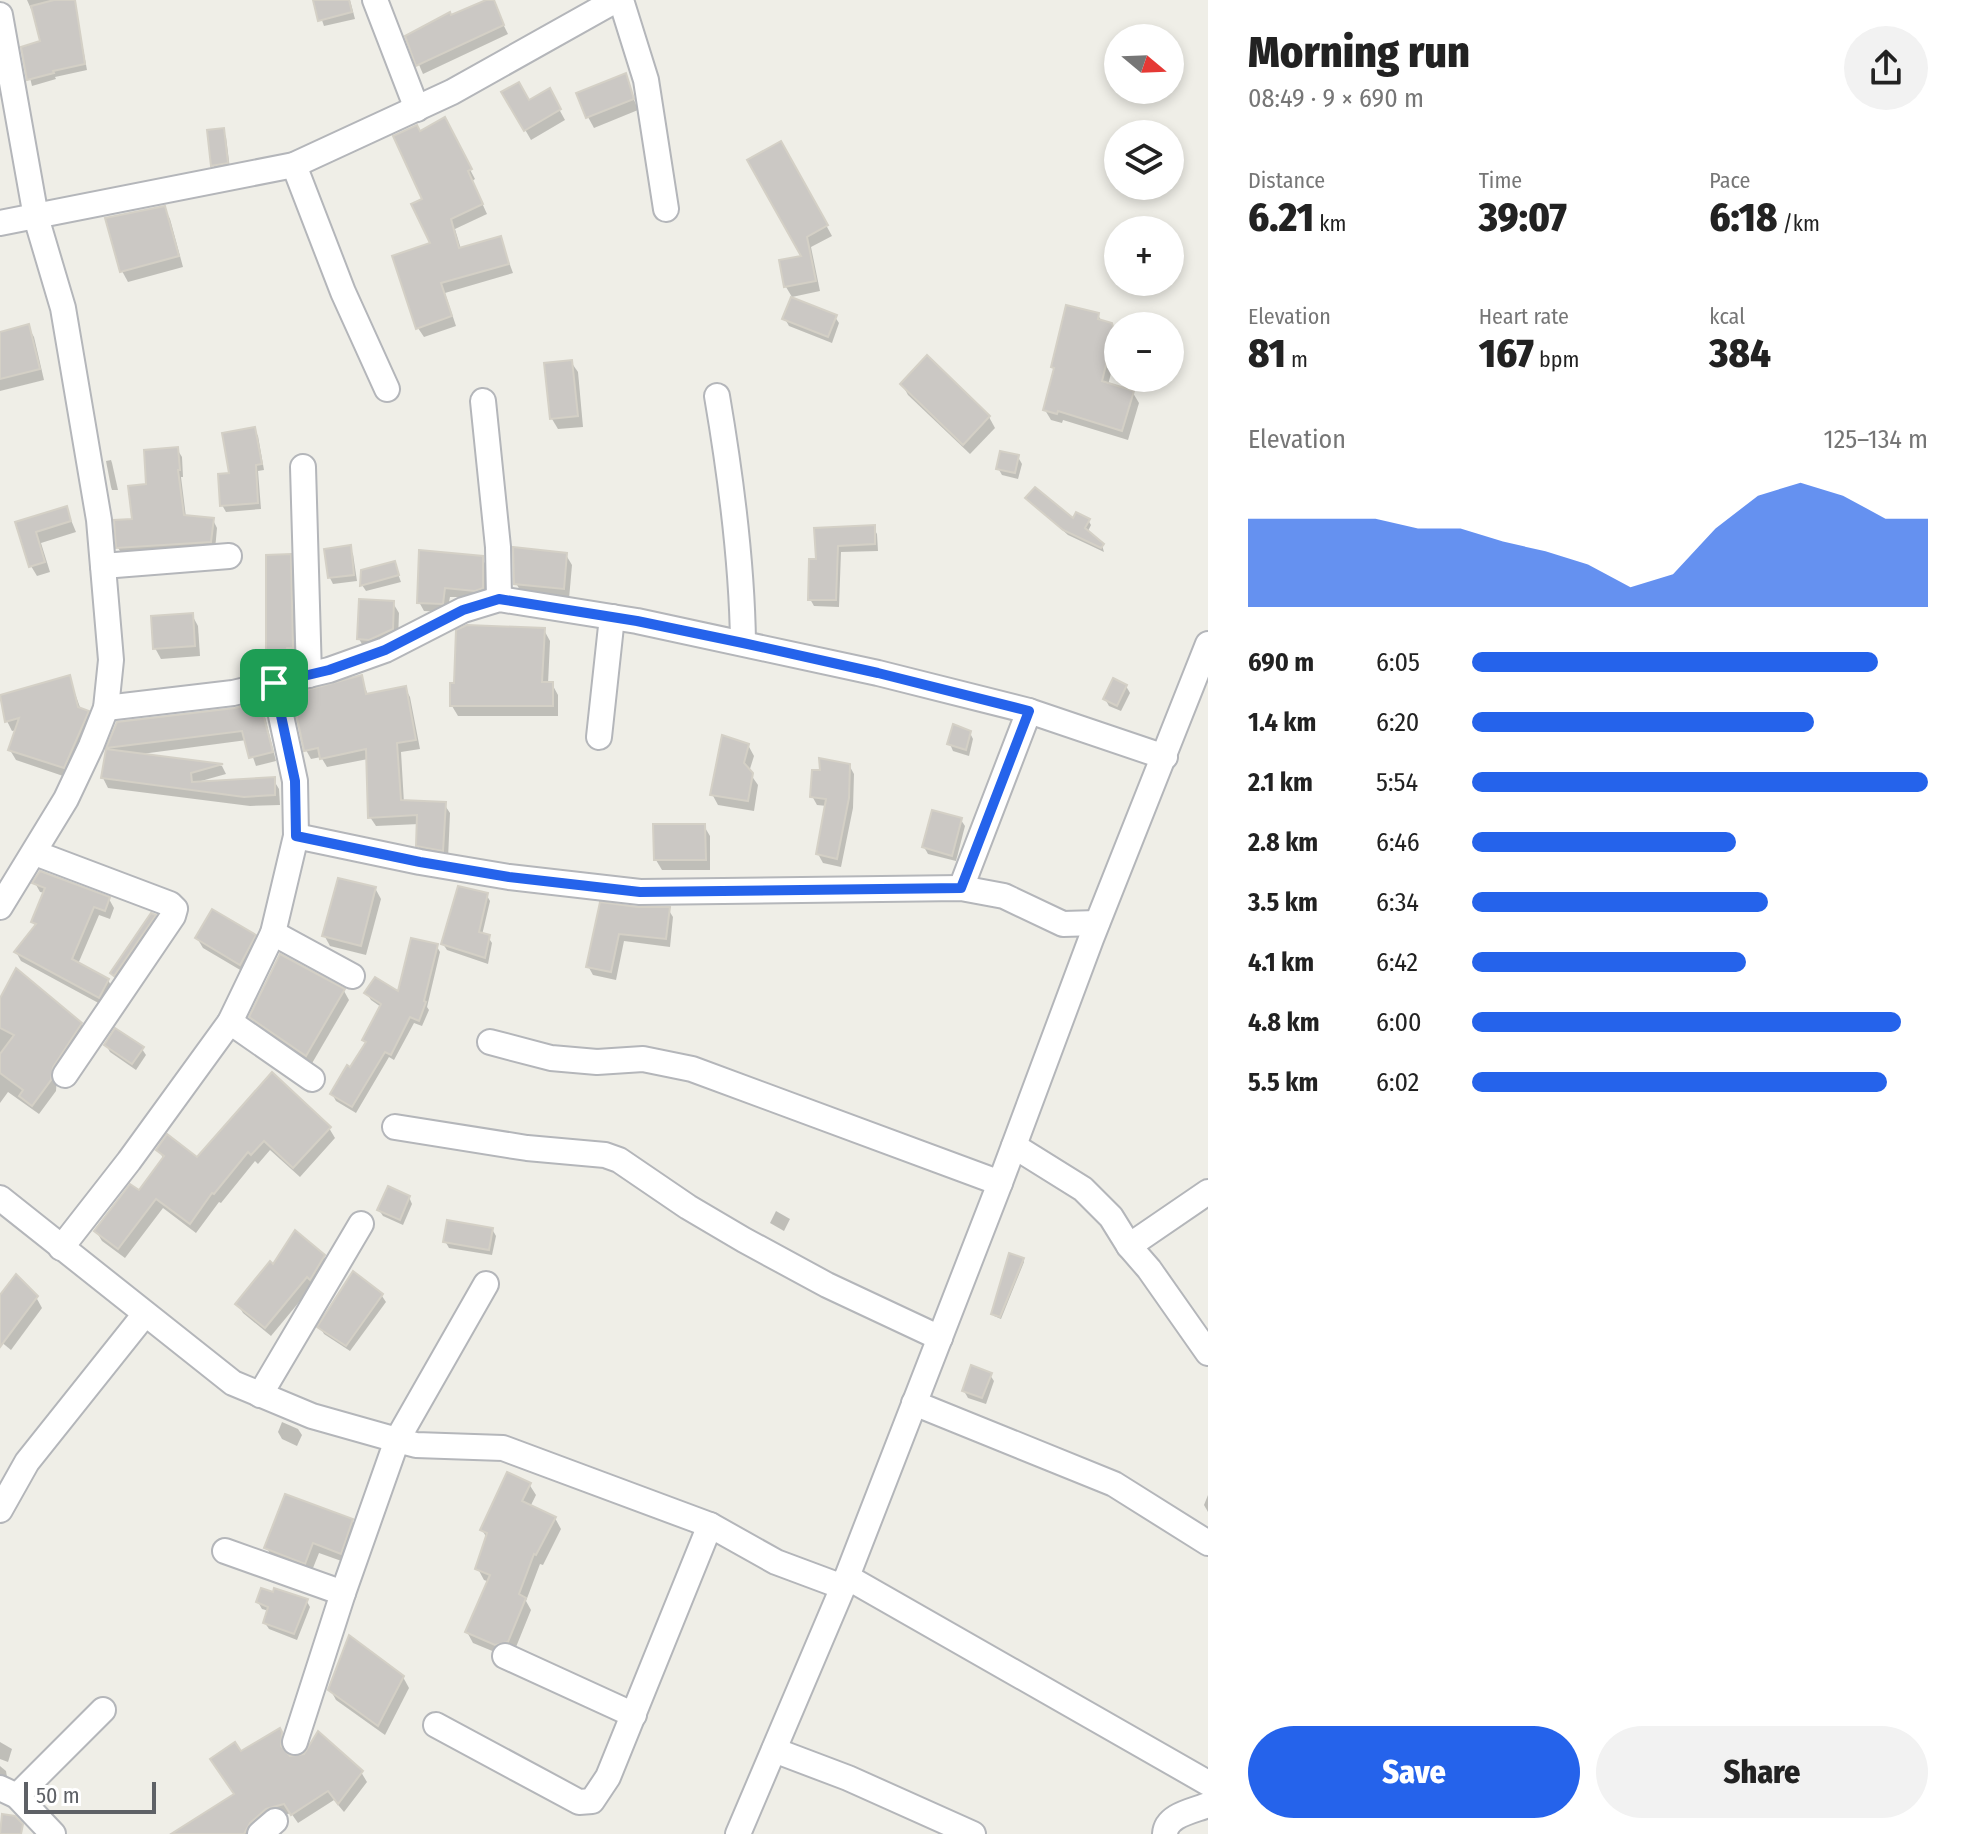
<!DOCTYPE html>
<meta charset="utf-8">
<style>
body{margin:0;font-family:"Fira Sans Condensed",sans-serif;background:#f2f2f2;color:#222;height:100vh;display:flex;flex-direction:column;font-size:30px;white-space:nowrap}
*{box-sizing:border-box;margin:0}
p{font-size:26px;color:#767676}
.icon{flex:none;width:44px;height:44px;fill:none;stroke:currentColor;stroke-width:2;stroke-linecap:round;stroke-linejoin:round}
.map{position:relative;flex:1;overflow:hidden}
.sheet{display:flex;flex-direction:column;background:#fff;width:760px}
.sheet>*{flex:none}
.needle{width:52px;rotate:109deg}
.tools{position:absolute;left:1104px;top:24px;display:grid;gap:16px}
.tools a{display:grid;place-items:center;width:80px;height:80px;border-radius:50%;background:#fff;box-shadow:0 4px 12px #0003;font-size:40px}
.scale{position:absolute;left:24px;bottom:20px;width:132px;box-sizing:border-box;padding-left:8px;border:4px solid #5e6166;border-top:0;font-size:22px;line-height:28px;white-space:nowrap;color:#5e6166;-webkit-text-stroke:6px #fff;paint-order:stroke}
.pin{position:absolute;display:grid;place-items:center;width:68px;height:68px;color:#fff;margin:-34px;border-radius:16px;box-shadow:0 4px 12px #0006}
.round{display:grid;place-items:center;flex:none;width:84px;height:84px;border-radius:42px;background:#f2f2f2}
.headline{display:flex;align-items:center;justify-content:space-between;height:136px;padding:0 40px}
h1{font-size:44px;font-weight:800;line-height:60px}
.stats{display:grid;grid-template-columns:repeat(3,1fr);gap:12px;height:136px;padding:8px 40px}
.stats div{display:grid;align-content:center}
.stats b{font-size:40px;font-weight:800}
.stats small{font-size:22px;font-weight:400}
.stats p{font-size:22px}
.chart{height:224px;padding:16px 40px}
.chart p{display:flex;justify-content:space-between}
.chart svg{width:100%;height:144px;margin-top:8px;fill:#2563eb;opacity:.7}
.cta{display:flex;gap:16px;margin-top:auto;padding:16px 40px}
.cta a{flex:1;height:92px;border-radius:48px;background:#2563eb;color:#fff;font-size:32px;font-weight:800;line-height:92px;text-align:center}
.cta a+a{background:#f2f2f2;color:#222}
ul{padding:0 40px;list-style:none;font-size:26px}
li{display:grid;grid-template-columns:128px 96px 1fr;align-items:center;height:60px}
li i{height:20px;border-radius:10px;background:#2563eb}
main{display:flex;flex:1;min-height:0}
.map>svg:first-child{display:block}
.shadow{fill:#0003}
.building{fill:#cbc8c4;stroke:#d4d0c6;stroke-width:2}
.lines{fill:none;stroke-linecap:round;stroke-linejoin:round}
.minor-casing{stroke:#b4b6ba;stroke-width:28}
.minor{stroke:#fff;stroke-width:24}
.route-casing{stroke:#fff;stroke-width:16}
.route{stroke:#2563eb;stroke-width:10}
</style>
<main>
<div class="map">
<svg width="1208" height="1834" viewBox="0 0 1208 1834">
<rect width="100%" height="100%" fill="#efeee7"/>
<!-- shadow -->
<g class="shadow">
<polygon points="27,0 74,0 87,70 55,77 56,79 32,86 23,49 43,43 34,9 31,9"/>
<polygon points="315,0 350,0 355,19 324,26"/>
<polygon points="491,0 508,34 423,74 407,37"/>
<polygon points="625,76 638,110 594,128 588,117"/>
<polygon points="549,91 565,120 531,140 504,93 529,102"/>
<polygon points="444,120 475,179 472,181 487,214 455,229 461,249 500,238 513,273 445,293 456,326 424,337 418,328 432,244 425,200 419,133"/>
<polygon points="223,131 226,137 230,169 217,172 213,165"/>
<polygon points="781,143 832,236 811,247 820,291 792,297 786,287 781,262 804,257"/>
<polygon points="164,208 170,219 183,267 128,282 122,271"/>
<polygon points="1098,315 1102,322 1118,331 1118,359 1115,358 1108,385 1133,393 1139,403 1128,440 1063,420 1062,423 1051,420 1045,410 1055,372 1053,367"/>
<polygon points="835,317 839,323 832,343 789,326 785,319"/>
<polygon points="28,327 34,337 44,380 0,391 0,334"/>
<polygon points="571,362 578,372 583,427 558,429 552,419"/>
<polygon points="902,384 989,417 995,428 970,454 908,395"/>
<polygon points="254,429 258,436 264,470 258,471 261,509 226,512 222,505 231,475"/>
<polygon points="177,449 182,457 183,477 181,477 186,517 213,520 217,528 215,550 123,555 118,548 134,520 149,486"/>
<polygon points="1018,457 1022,464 1018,479 1002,475 998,468"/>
<polygon points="111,460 112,463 118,490 112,490 111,487 106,461"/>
<polygon points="1028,499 1074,522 1088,520 1091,525 1087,533 1102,545 1104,552 1068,535"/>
<polygon points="66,508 76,532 41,543 50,572 37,576 31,566 18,523"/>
<polygon points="873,527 877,534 878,551 841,552 839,607 814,606 810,599 818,561 816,530"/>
<polygon points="349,547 353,554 357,581 333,584 330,578"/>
<polygon points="566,555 572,565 569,599 522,594 516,583"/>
<polygon points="289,556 294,565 297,656 290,656 290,673 273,677 268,669"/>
<polygon points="482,558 487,567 487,597 450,597 447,612 424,611 419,602"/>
<polygon points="394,563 401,582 366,591 362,585"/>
<polygon points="393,603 399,613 398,640 365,649 359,639"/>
<polygon points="192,615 198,626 200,656 161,659 155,648"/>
<polygon points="544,630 550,641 548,684 552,684 558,695 558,716 458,716 452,706"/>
<polygon points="69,677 81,710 87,712 93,722 69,778 16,760 10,750 17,730 12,731 7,721 0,697"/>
<polygon points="361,677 368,695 405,688 410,697 420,749 401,752 404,803 444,804 450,813 448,859 423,855 418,845 419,824 376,826 370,817 368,759 327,767 321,757 311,759 306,750"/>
<polygon points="1126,686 1130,693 1121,711 1109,706 1105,699"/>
<polygon points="260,704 264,713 276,761 256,766 247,740 134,755 222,766 226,774 201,781 273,779 279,789 280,805 250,806 108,788 103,778 111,752 109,748 118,724 235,710"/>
<polygon points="970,733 973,739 969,756 953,751 950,744"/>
<polygon points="748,745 754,756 749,772 758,785 754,811 718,805 712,794"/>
<polygon points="849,765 854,774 853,808 841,867 823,863 818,854 827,806 817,805 812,796"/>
<polygon points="961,820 965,826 956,861 928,854 924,847"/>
<polygon points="704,826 710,836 710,870 662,870 656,860"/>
<polygon points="35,883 109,899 114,908 110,919 99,915 78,964 108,980 113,989 104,1006 21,961 16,952 36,927 33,921 45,893 40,892"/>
<polygon points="375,888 381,899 366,955 330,946 324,935"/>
<polygon points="486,894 490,901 482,935 488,937 492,943 488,964 447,950 443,944"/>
<polygon points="638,909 668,909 673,917 670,947 624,941 616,980 593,975 588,966"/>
<polygon points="154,916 158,923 116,980 112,973"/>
<polygon points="254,936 260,947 247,974 203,948 197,938"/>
<polygon points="436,945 440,952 427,1007 429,1010 422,1026 414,1023 394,1060 389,1057 356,1113 336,1101 332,1094 367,1044 364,1040 381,1007 371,1000 367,994 400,995"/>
<polygon points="344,991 349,1000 311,1065 257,1027 251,1017"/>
<polygon points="0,1003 81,1024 87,1034 57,1077 56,1091 39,1114 8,1092 0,1103"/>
<polygon points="106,1045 142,1049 146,1055 136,1070 110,1052"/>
<polygon points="272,1075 329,1128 335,1138 300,1177 270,1150 258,1164 255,1161 221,1203 219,1202 196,1233 163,1208 125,1258 102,1241 96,1231 139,1193 164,1159 158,1150 197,1160"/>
<polygon points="409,1197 412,1204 403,1225 383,1216 379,1210"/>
<polygon points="776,1211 790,1219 784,1231 770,1223"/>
<polygon points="492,1229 496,1236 492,1255 449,1248 445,1241"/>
<polygon points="324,1257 329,1266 271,1336 243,1313 238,1304 274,1267"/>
<polygon points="1023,1259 1024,1262 1001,1319 994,1316 993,1313"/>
<polygon points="353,1274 382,1296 386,1302 350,1351 324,1334 320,1327"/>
<polygon points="36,1297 42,1308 11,1350 0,1341 0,1298"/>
<polygon points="990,1375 994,1381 986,1404 968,1398 964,1391"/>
<polygon points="282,1422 298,1429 302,1435 297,1446 282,1439 278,1432"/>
<polygon points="529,1484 536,1495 530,1507 555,1518 561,1529 543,1565 540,1564 526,1601 531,1610 514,1652 502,1655 473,1643 467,1632 490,1582 484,1580 478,1569 487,1538 482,1530"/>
<polygon points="1208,1495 1208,1512 1204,1505"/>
<polygon points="352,1521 358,1532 347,1563 319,1553 311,1573 273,1559 267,1548"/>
<polygon points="306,1600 310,1607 297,1640 269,1629 265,1623 269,1611 262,1609 258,1602"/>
<polygon points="403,1677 409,1688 385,1735 336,1700 330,1689"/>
<polygon points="279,1731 287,1744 285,1754 289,1758 361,1772 367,1782 344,1812 334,1800 298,1823 291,1813 271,1819 256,1834 178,1834 236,1795 240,1754"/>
<polygon points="0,1742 12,1749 8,1762 0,1759"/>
<polygon points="0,1766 6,1771 7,1777 0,1777"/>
</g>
<!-- building -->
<g class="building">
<polygon points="54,0 75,0 85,64 53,71 54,73 27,80 21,47 40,41 31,6"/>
<polygon points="313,0 349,0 352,12 318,21"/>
<polygon points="486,0 494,0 504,25 416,66 405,36 450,12 451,15"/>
<polygon points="626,73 634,99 586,118 576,93"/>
<polygon points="519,82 529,100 550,88 561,109 524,131 501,92"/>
<polygon points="445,117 472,169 468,171 483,204 451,219 459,248 501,236 509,264 441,283 452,316 416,329 392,256 430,243 411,204 422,199 393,136 417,125 420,131"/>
<polygon points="224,128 228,163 211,166 207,130"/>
<polygon points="781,141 828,225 807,237 816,281 784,287 779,260 801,256 747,160"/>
<polygon points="165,206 179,256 120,272 105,218"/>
<polygon points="791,297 837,315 828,337 782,319"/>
<polygon points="1066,305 1099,313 1098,319 1112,323 1113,327 1118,329 1118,351 1110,349 1102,381 1134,391 1122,431 1058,411 1057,414 1043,410 1054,368 1051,367"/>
<polygon points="29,324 40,369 0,379 0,332"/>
<polygon points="927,355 990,416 963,445 900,384"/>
<polygon points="572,360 578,416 550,419 544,363"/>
<polygon points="255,427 262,464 256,465 258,503 220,506 218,474 229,473 222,433"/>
<polygon points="178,447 180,470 178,470 184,515 214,518 211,542 116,548 114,520 132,519 128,486 146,484 144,450"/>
<polygon points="1000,451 1019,455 1015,473 996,469"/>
<polygon points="1035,487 1073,518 1076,512 1090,519 1085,528 1104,544 1101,548 1063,530 1025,498"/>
<polygon points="67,506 71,521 36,532 45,562 29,567 15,522"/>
<polygon points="875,525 875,544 838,546 836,600 808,600 809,559 816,559 814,528"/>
<polygon points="351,545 354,575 328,578 324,549"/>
<polygon points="513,547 567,553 564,589 514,584"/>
<polygon points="419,550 483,556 483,588 475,591 445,588 443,604 417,603"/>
<polygon points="291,554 293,648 287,648 286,665 266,670 266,555"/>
<polygon points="395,561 399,575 360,586 361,570"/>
<polygon points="359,599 394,601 393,629 369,640 357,639"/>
<polygon points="193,613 195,646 153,649 151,616"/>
<polygon points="467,625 545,628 542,682 553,682 553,706 450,706 450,683 454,683 456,630"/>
<polygon points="70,675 78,707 89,711 64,768 8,750 19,718 5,722 0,695"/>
<polygon points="362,675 366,694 406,686 416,740 397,743 401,800 446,802 443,851 416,846 417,815 368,818 366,749 320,759 318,748 304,751 292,694"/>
<polygon points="1113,678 1127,685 1117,706 1103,699"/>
<polygon points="260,702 273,752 249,758 242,731 106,748 117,722 235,708"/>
<polygon points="953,724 971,731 966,750 947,744"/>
<polygon points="722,735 749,744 744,763 753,773 748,801 710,795"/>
<polygon points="106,749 223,764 191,773 192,782 275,777 275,795 244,797 101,778"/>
<polygon points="819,758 850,764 849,798 837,859 816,854 826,799 810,797 812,770 820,770"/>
<polygon points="932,810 962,818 952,856 922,847"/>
<polygon points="653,824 705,824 706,860 654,860"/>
<polygon points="40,871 110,897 105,911 94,907 72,959 109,979 99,998 14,952 36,924 31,922 45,888 32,883"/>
<polygon points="338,878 376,887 361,946 322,936"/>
<polygon points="458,886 488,893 479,932 490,935 485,958 441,944"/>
<polygon points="600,902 638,907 670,907 666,939 619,934 611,972 586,967"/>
<polygon points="212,909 256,935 240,965 195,938"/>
<polygon points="151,913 156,915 114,976 110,973"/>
<polygon points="411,938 438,944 424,1001 426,1002 419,1021 410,1017 391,1055 385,1052 352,1107 330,1094 347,1065 350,1067 366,1042 362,1040 381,1004 364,993 375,977 398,991"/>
<polygon points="280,954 345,989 306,1056 249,1017"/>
<polygon points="16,968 82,1023 53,1067 51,1080 32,1106 19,1096 23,1090 0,1073 0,1054 14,1035 0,1028 0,998"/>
<polygon points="115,1028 144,1047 132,1064 104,1045"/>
<polygon points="272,1072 331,1127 293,1168 264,1141 251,1155 248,1152 214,1194 212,1193 190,1224 156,1199 118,1249 94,1231 130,1184 139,1190 164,1156 156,1150 167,1134 197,1157"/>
<polygon points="388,1186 410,1196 400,1220 377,1210"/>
<polygon points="447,1220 493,1228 489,1250 443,1242"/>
<polygon points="295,1230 325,1255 310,1280 307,1277 265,1328 235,1304 270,1261 273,1264"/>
<polygon points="1009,1253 1024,1258 1000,1317 991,1314"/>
<polygon points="353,1271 383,1294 346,1346 317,1327"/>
<polygon points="16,1274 38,1296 0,1347 0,1295"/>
<polygon points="971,1365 992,1373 982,1398 962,1391"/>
<polygon points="507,1472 531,1483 522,1501 556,1517 536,1555 534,1554 519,1594 526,1598 508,1642 495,1645 465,1632 490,1575 475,1569 487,1533 480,1530"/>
<polygon points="285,1494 353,1519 341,1554 313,1543 305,1564 264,1548"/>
<polygon points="261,1588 273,1592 274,1588 308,1599 294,1634 263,1623 268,1607 256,1602"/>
<polygon points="349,1635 404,1676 378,1726 328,1690"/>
<polygon points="280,1728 282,1732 281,1746 290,1756 304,1754 318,1731 363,1771 338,1804 328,1791 291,1815 284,1804 266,1809 250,1823 244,1834 171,1834 234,1794 210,1759 235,1742 241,1751"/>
<polygon points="2,1814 15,1816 23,1824 21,1834 0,1834"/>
</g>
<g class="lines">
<!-- minor casing -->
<g class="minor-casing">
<g id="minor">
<polyline points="375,0 417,109"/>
<polyline points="621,0 646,80 666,209"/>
<polyline points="0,15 36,217 63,308 99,520 111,660 106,708 91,746 66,799 0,907"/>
<polyline points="294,165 343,292 387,389"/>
<polyline points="0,223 294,165 452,92 616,0"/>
<path d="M717 396C731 478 742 560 743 643"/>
<polyline points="483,401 498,547 499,599"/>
<polyline points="303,467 309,675"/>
<polyline points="103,566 229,556"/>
<polyline points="106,708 233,693 329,670 385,650 463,610 499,599 637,621 878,673 1029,711 1165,757"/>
<polyline points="599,737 612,617"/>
<polyline points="296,836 420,862 509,877 640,892 961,888 1004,896 1063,924 1097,923"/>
<polyline points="35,853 170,904 175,909 173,916 65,1075"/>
<polyline points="961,888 1029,711"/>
<polyline points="273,933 352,976"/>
<polyline points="230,1022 312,1079"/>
<polyline points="490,1042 551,1058 597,1062 643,1059 692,1069 1000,1183"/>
<polyline points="395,1127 527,1148 605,1155 619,1160 688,1207 744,1240 827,1285 940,1338"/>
<polyline points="1014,1146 1083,1189 1111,1217 1129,1246 1149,1269 1208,1353"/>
<polyline points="0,1198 233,1383 312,1416 397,1440 416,1445 503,1448 710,1525 776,1562 843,1587"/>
<polyline points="1129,1246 1208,1192"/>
<polyline points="61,1248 129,1161 230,1022 273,933 296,836 295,781 274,683"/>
<polyline points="260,1395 361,1224"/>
<polyline points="914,1403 1114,1484 1208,1543"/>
<polyline points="0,1510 27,1462 145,1314"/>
<polyline points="225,1551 343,1593"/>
<polyline points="847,1577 1208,1783"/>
<polyline points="505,1656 634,1715"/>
<polyline points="436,1725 579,1802 592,1801 608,1777 710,1525"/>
<polyline points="295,1742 343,1593 397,1440 486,1284"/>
<polyline points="774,1750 848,1778 973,1834"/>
<polyline points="0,1788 17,1796 53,1834"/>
<polyline points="17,1796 103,1710"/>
<polyline points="260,1834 275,1821"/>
<polyline points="738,1834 843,1587 1000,1183 1091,939 1208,644"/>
<path d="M1165 1834C1166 1815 1193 1811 1208 1805"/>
</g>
</g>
<!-- minor -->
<use href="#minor" class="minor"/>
</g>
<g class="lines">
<!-- route casing -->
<g class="route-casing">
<polygon id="route" points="499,599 637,621 743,643 878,673 1029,711 961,888 640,892 509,877 420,862 296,836 295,781 274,683 329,670 385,650 463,610"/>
</g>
<!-- route -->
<use href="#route" class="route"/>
</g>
</svg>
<div class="tools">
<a><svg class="needle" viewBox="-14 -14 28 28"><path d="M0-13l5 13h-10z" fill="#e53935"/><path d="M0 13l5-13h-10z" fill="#767676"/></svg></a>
<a><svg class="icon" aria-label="layers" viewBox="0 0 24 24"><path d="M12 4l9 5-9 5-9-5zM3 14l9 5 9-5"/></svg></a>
<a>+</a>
<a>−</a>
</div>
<div class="scale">50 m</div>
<div class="pin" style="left:274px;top:683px;background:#1e9e55"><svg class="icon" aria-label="arrive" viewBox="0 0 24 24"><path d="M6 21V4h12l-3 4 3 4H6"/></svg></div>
</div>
<section class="sheet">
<div class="headline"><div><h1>Morning run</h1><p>08:49 · 9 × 690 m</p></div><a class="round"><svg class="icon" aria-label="share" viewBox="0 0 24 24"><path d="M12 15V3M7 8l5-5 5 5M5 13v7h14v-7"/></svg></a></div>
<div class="stats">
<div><p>Distance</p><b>6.21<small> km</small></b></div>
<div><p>Time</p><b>39:07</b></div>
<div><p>Pace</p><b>6:18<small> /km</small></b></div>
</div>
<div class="stats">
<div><p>Elevation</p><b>81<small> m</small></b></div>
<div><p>Heart rate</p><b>167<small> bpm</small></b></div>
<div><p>kcal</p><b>384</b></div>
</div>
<div class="chart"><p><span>Elevation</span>125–134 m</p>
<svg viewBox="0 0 160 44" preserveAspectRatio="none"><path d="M0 44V17L10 17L20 17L30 17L40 20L50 20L60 24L70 27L80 31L90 38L100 34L110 20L120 10L130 6L140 10L150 17L160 17V44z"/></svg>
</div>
<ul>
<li><b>690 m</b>6:05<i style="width:89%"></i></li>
<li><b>1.4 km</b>6:20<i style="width:75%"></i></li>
<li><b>2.1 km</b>5:54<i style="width:100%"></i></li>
<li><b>2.8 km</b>6:46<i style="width:58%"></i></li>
<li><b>3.5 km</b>6:34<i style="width:65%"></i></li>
<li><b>4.1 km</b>6:42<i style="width:60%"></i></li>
<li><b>4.8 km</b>6:00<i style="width:94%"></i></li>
<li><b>5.5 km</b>6:02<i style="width:91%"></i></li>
</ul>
<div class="cta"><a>Save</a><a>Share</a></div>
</section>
</main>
